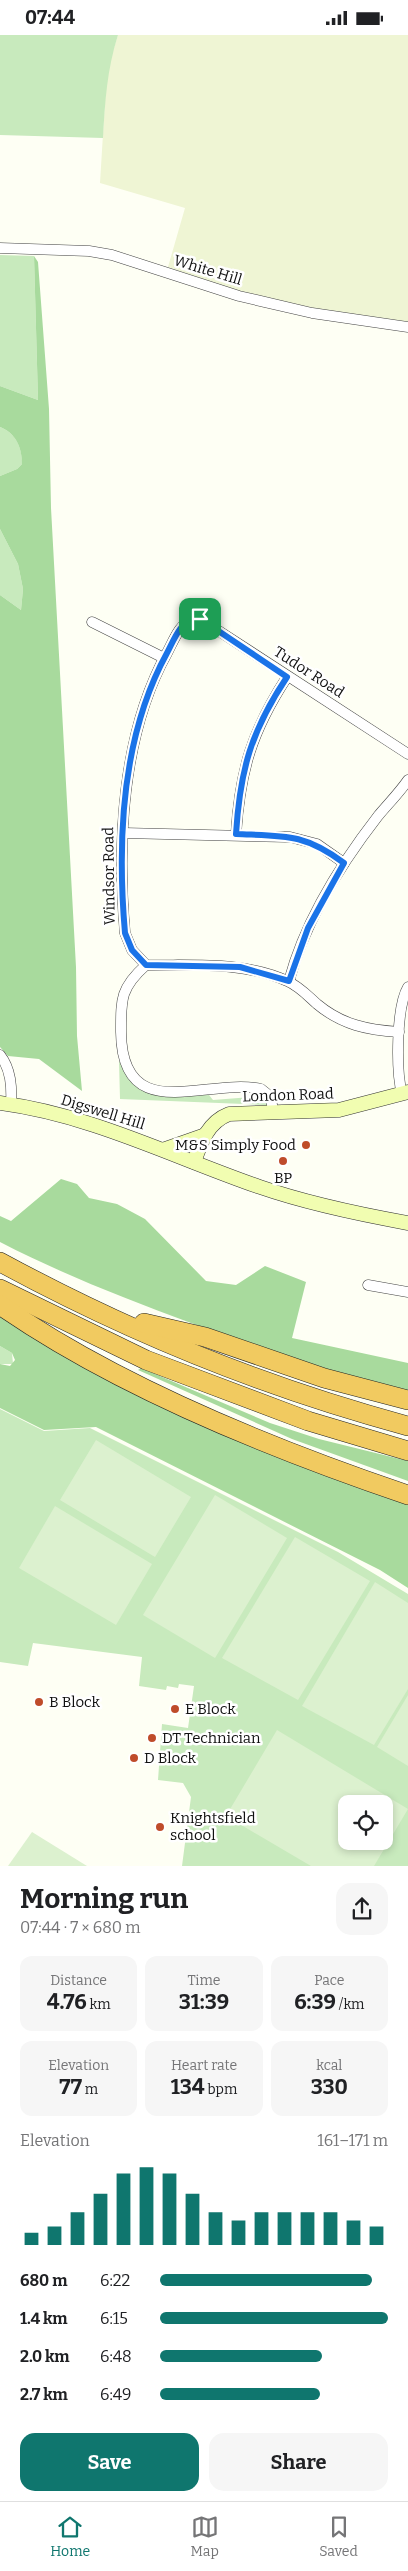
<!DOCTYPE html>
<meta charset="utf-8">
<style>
body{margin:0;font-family:Bitter,serif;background:#f6f6f6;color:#202124;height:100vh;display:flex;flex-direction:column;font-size:19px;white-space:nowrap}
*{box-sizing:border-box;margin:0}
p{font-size:16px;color:#757577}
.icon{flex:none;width:28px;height:28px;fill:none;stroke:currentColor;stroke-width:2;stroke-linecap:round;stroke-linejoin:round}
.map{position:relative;height:1831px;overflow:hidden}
.details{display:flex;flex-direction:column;background:#fff;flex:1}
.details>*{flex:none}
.controls{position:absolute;left:338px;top:1760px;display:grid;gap:10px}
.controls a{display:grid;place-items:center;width:55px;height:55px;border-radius:10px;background:#fff;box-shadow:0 2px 8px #0003;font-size:25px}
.pin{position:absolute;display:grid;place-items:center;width:42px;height:42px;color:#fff;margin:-21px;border-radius:10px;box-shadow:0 2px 8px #0006}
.round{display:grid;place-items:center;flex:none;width:52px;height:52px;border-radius:15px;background:#f6f6f6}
.head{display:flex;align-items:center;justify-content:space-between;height:85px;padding:0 20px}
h1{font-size:28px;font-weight:700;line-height:38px}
.metrics{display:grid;grid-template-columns:repeat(3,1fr);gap:8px;height:85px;padding:5px 20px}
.metrics div{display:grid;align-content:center;border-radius:12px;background:#f6f6f6;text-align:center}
.metrics b{font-size:21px;font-weight:700}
.metrics small{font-size:14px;font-weight:400}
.metrics p{font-size:14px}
.chart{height:140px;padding:10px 20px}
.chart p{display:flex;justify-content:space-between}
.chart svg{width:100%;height:90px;margin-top:5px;stroke:#0f766e;stroke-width:6}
.button{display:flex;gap:10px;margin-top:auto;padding:10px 20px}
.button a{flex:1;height:58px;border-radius:15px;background:#0f766e;color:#fff;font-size:20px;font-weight:700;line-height:58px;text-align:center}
.button a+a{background:#f6f6f6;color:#202124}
ul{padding:0 20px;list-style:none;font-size:16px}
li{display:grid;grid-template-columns:80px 60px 1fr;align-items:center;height:38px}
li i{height:12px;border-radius:6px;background:#0f766e}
.status{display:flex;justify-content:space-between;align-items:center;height:35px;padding:0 25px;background:#fff;direction:ltr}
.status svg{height:14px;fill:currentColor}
.dock{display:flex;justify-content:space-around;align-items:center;height:70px;border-top:1px solid #e0e0e0;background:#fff;font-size:14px;color:#757577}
.dock a{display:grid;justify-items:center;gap:2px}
.dock .active{color:#0f766e}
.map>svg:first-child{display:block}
.farmland{fill:#eff5d4}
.green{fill:#c8eabd;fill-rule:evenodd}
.forest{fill:#a8da9d}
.pitch{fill:#dcf1cf;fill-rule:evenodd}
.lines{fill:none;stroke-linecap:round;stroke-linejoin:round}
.street-casing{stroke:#434343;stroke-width:11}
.secondary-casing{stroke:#323232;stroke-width:15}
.highway-casing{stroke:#212121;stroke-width:20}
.street{stroke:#fff;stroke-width:10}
.secondary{stroke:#f1fdb1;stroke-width:14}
.highway{stroke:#f1ca60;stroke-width:19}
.route-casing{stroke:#fff;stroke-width:10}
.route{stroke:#1a73e8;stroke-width:6}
.poi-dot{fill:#bf4c2a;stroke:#fff;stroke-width:2}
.labels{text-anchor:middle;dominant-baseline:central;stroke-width:5;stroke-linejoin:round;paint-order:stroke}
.street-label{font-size:15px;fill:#101010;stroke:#fff}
.poi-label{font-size:15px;fill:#101010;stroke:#fff;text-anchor:start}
</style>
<div class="status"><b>07:44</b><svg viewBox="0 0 49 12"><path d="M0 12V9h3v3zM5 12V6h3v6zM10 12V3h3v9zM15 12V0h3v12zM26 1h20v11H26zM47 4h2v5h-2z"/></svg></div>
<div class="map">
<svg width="408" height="1831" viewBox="0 0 408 1831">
<rect width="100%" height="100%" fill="#fefff4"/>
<!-- farmland -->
<polygon class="farmland" points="118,0 408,0 408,287 318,274 236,256 168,232 185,173 100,148 106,50 110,25"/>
<!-- green -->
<g class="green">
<path d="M0 0H118C107 34 105 67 103 103L0 100Z"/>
<polygon points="0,220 34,221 38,365 0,351"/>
<path d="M0 392C16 398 22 413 22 429L17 434 0 441Z"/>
<polygon points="0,494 18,529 23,554 21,575 0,560"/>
<path d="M119 1026C141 1067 168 1061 209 1060L213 1065 251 1062 254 1057 264 1061 267 1070 120 1064Z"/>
<polygon points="0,1311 12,1318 13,1329 0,1329"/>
<path d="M0 1374 44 1396 90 1393 338 1517 408 1559V1831H182L191 1762 183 1748 158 1745 162 1689 188 1693 194 1651 179 1649 178 1653 167 1651 166 1655 139 1651 142 1622 33 1608 28 1631 0 1627ZM346 1769H384V1806H346Z"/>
</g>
<!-- forest -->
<g class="forest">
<path d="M34 221 38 227 49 374 51 473 76 932 77 1001 82 1056 39 1024 8 1021 0 1012V560L21 575 23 554 18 529 0 494V441L17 434 22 429C22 413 16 398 0 392V351L38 365Z"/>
<path d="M61 1144 77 1149 89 1163 117 1169 145 1184 206 1246 236 1250 265 1231 306 1247 292 1303 408 1328V1356C334 1338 263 1314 191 1288 126 1264 62 1239 0 1207V1181L11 1186Z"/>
<polygon points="0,1280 408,1468 408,1553 380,1535 96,1392 44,1395 0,1373 0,1329 10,1331 15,1325 12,1318 0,1311"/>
<polygon points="141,1333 270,1388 319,1404 408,1426 408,1446 292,1404 138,1335"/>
</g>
<!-- pitch -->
<g class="pitch">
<polygon points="96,1405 191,1462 155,1522 60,1465"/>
<polygon points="215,1460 287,1503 215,1623 143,1580"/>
<polygon points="55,1471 152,1529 116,1590 19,1533"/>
<polygon points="295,1502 370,1546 298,1665 222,1623"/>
<polygon points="375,1547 408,1568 408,1654 374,1710 302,1671"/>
<polygon points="408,1660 408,1731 377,1712"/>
<path d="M277 1695 408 1774 374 1831H311L226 1781ZM346 1769H384V1806H346Z"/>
<polygon points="32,1797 87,1831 8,1831"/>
</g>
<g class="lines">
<!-- street casing -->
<g class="street-casing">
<g id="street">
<polyline points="0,213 89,216 112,220 239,261 312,278 408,292"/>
<polyline points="92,587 164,623"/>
<polyline points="124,798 290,802 317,809 344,828"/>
<path d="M236 799C240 735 252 696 287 642"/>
<path d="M146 930C120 953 121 965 121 997 122 1093 207 1042 261 1054L271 1062 273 1078"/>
<path d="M289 946C305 885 340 830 378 781 388 769 399 758 408 745"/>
<path d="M399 997C368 995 342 990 317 969 308 961 299 951 287 946 244 926 192 931 146 930L132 915 125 898C117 807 122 699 167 618 174 605 179 589 194 583L205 587 408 719"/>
<path d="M0 1020C11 1034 12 1052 11 1070"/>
<path d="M402 1059C396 1036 396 972 408 952"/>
<polyline points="368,1250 408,1257"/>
</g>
</g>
<!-- secondary casing -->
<g class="secondary-casing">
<g id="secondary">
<path d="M0 1068C92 1080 173 1122 260 1152 309 1169 358 1179 408 1188"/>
<polyline points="165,1114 205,1100"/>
<path d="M194 1127C201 1107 208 1087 229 1079L339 1075 408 1057"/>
</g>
</g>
<!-- highway casing -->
<g class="highway-casing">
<g id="highway">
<path d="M0 1227C129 1297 266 1353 408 1391"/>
<polyline points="0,1254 146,1325 308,1386 408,1416"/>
<path d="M0 1270C118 1352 272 1414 408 1460"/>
<polyline points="144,1288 205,1302 324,1343 408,1365"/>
</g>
</g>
<!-- street -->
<use href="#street" class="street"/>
<!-- secondary -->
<use href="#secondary" class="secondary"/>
<!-- highway -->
<use href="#highway" class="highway"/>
</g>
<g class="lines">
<!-- route casing -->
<g class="route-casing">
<path id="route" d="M194 583 205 587 287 642C251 696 240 735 236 799 284 801 304 798 344 828L308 893 289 946 240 932 146 930 132 915 125 898C117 806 122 700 167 618 174 605 179 589 194 583Z"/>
</g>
<!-- route -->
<use href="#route" class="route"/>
</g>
<!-- markers -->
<g class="poi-dot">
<circle cx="306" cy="1110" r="5"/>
<circle cx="283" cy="1126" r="5"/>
<circle cx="39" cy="1667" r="5"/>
<circle cx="175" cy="1674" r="5"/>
<circle cx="152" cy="1703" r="5"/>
<circle cx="134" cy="1723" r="5"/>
<circle cx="160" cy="1792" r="5"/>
</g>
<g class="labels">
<!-- street labels -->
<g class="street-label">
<text transform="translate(208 235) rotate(17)">White Hill</text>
<text transform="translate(309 637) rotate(33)">Tudor Road</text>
<text transform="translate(109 841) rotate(-91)">Windsor Road</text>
<text transform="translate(288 1060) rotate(-2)">London Road</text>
<text transform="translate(103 1077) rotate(17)">Digswell Hill</text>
</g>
<!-- poi labels -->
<g class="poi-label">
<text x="296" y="1110" text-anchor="end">M&amp;S Simply Food</text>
<text x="283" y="1143" text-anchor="middle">BP</text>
<text x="49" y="1667">B Block</text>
<text x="185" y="1674">E Block</text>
<text x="162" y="1703">DT Technician</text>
<text x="144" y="1723">D Block</text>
<text x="170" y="1783">Knightsfield<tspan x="170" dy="17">school</tspan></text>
</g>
</g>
</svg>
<div class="controls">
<a><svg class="icon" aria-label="locate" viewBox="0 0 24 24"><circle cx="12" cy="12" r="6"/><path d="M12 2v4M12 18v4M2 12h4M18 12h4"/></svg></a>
</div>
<div class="pin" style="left:200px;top:584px;background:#1e9e55"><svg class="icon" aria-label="arrive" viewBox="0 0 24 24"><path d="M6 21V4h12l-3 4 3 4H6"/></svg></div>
</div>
<section class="details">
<div class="head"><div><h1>Morning run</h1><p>07:44 · 7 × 680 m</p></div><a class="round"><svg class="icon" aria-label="share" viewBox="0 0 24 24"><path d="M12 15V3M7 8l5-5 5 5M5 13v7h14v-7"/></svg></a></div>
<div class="metrics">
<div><p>Distance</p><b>4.76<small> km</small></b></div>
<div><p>Time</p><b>31:39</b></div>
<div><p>Pace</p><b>6:39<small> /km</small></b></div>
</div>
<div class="metrics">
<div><p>Elevation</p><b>77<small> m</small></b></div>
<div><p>Heart rate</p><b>134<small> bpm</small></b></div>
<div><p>kcal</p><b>330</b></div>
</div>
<div class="chart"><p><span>Elevation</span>161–171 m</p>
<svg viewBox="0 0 160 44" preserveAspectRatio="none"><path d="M5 44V38M15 44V35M25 44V28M35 44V19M45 44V9M55 44V6M65 44V9M75 44V19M85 44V28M95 44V32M105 44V28M115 44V28M125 44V28M135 44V28M145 44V32M155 44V35"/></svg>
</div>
<ul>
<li><b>680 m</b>6:22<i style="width:93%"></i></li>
<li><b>1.4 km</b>6:15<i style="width:100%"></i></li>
<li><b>2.0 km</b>6:48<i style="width:71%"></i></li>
<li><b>2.7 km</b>6:49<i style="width:70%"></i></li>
</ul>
<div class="button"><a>Save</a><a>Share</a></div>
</section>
<nav class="dock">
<a class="active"><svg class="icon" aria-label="home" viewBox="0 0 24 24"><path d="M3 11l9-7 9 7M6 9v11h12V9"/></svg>Home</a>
<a><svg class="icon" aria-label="map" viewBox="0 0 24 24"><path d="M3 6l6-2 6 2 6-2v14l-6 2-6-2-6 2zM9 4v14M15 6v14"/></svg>Map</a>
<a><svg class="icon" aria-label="saved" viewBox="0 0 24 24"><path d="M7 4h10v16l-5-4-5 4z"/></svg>Saved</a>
</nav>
